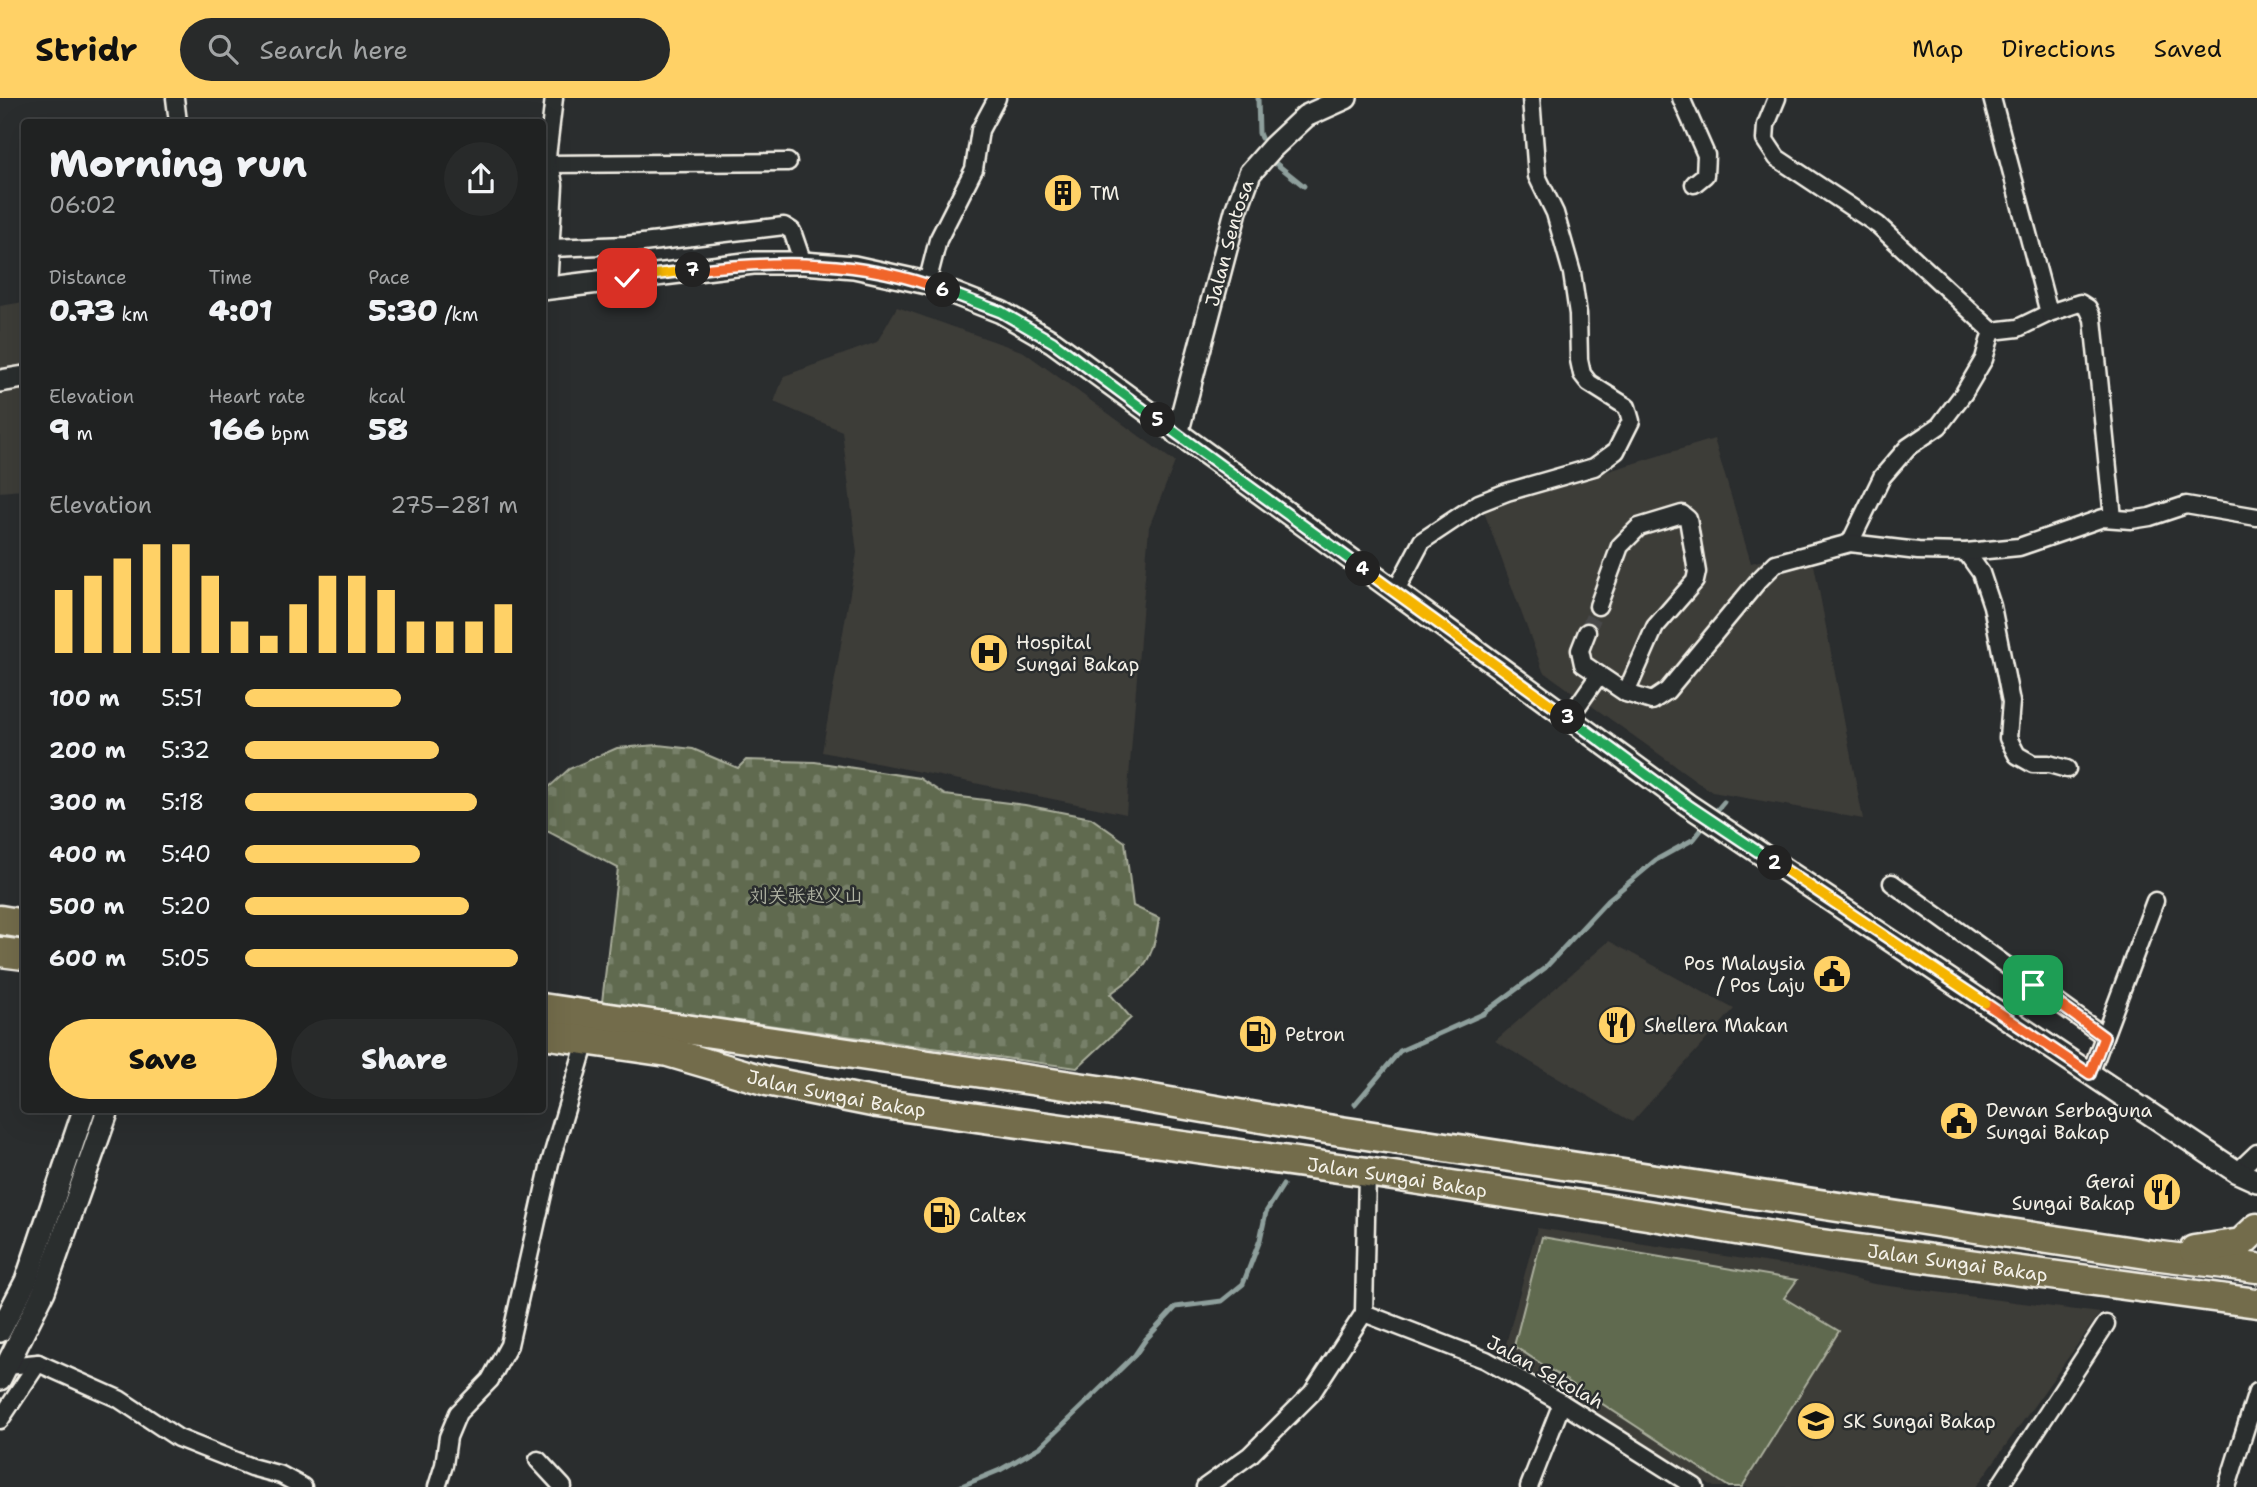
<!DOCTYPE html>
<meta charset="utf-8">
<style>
body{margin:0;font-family:"Shantell Sans","LXGW WenKai TC",sans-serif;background:#282a2a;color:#f1f3f6;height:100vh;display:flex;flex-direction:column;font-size:26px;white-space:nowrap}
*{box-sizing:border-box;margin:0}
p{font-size:23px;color:#a2a4a5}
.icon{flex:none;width:38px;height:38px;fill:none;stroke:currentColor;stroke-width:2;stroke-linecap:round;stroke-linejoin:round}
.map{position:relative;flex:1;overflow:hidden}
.side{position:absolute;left:21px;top:21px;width:525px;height:994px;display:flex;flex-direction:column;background:#202222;border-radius:7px;box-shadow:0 7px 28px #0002,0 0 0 2px #3d3f40}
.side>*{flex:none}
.pin{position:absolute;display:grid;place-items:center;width:60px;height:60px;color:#fff;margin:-30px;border-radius:14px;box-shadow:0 4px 10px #0006}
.km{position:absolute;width:35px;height:35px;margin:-18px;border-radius:50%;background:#222;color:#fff;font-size:19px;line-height:35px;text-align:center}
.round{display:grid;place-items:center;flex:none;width:74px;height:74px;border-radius:37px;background:#282a2a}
.head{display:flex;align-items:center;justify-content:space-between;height:119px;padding:0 28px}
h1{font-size:38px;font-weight:800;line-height:52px}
.metrics{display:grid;grid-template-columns:repeat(3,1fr);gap:10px;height:119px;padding:7px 28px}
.metrics div{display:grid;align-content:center}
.metrics b{font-size:30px;font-weight:800}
.metrics small{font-size:19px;font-weight:400}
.metrics p{font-size:19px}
.chart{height:196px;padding:14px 28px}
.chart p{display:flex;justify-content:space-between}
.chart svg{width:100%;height:126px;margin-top:7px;stroke:#ffd166;stroke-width:6}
.action{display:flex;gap:14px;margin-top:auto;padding:14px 28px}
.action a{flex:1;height:80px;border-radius:42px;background:#ffd166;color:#111;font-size:28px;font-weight:800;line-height:80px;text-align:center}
.action a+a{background:#282a2a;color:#f1f3f6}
ul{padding:0 28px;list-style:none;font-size:23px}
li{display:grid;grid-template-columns:112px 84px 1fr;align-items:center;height:52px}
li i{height:18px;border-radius:9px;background:#ffd166}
header{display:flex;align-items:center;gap:42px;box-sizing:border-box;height:98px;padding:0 35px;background:#ffd166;color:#111}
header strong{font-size:33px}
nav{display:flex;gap:38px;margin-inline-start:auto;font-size:24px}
.search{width:490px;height:63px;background:#282a2a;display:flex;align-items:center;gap:18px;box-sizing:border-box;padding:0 24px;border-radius:38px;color:#a2a4a5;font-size:26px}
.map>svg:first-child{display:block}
.built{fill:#3d3c38}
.cemetery{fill:url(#cemetery-stones);stroke:#aaae9c;stroke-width:2}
.garden{fill:#606a50;stroke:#aaae9c;stroke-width:2}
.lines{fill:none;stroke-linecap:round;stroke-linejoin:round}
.stream{stroke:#8e9f9c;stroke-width:5}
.street-tunnel{stroke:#484a4a;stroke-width:16;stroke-dasharray:16 8;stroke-linecap:butt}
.street-casing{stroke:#f4f1e8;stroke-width:21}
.secondary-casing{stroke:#f4f1e8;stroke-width:26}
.highway-casing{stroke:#f4f1e8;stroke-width:33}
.street{stroke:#2a2d2e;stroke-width:16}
.secondary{stroke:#2a2d2e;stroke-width:21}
.highway{stroke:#736c4b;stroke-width:28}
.split-1-casing{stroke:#fff;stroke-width:14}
.split-2-casing{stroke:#fff;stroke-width:14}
.split-3-casing{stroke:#fff;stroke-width:14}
.split-4-casing{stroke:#fff;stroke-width:14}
.split-5-casing{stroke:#fff;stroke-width:14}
.split-6-casing{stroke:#fff;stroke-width:14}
.split-7-casing{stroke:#fff;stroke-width:14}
.split-8-casing{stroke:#fff;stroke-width:14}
.split-1{stroke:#f0652b;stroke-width:9}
.split-2{stroke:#f5b400;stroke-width:9}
.split-3{stroke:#22a559;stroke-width:9}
.split-4{stroke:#f5b400;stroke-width:9}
.split-5{stroke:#22a559;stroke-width:9}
.split-6{stroke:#22a559;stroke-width:9}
.split-7{stroke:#f0652b;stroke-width:9}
.split-8{stroke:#f5b400;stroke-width:9}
.labels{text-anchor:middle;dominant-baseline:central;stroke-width:5;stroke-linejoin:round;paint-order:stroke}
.poi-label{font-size:19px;fill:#f4f1e8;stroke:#2a2d2e;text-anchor:start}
.street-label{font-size:19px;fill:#f4f1e8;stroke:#2a2d2e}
.park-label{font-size:19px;fill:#b1b4a4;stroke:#2a2d2e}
</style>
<header>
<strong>Stridr</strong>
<div class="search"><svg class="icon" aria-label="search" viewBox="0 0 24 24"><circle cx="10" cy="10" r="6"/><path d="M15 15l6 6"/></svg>Search here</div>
<nav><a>Map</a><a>Directions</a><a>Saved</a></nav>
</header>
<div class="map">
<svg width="2257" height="1389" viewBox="0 0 2257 1389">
<defs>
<pattern id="cemetery-stones" width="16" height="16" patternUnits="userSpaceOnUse" patternTransform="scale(1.75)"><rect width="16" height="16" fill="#606a50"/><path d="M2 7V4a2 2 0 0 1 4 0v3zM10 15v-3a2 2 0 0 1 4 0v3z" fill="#778069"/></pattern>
</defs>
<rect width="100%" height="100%" fill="#2a2d2e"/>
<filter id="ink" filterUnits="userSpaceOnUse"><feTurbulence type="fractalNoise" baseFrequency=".0143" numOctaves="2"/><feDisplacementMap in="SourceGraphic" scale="14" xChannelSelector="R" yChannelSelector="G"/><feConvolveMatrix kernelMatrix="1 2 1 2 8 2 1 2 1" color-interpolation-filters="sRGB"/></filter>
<g filter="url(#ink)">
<!-- built -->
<g class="built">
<polygon points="24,204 24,392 0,394 0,208"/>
<polygon points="897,209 1024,254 1175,364 1149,429 1126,716 822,654 857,455 842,333 774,304 784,278 877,244"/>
<polygon points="1714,341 1751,465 1811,451 1863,721 1712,694 1543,573 1483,411"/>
<polygon points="1609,843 1734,911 1632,1024 1495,943"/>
<polygon points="1537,1130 1812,1171 1874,1186 2100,1215 1976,1389 1714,1389 1503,1257"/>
</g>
<!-- cemetery -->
<path class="cemetery" d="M658 647 693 651 738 670 746 662 815 664 919 680 945 697 1025 707 1091 720 1125 744 1133 808 1159 820C1153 864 1145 871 1110 896L1131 920 1077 970 602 904 618 770 543 731V700L548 690 569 671 617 650Z"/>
<!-- garden -->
<polygon class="garden" points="1542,1139 1797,1182 1784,1200 1839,1233 1742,1389 1729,1389 1514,1248"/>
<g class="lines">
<!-- stream -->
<g class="stream">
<polyline points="1258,0 1259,35 1261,40"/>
<polyline points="1274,64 1304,88"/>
<polyline points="1712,718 1724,704"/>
<polyline points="1355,1006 1400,953 1483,916 1545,870 1608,802 1656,762 1694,741 1706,726"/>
<polyline points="959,1389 1000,1372 1040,1349 1135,1257 1146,1241 1176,1209 1222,1203 1243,1186 1260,1142 1266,1114 1283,1087"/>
</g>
<!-- street-tunnel -->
<polyline class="street-tunnel" points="1587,534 1598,508"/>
<!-- street casing -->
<g class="street-casing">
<g id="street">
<polyline points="175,0 178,24"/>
<polyline points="1681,0 1706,57 1705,77 1694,86"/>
<polyline points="1777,0 1766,27 1765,42 1777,60 1878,127 1992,233 2018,230 2049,215 2080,205 2088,210 2093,221 2113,420"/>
<polyline points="1992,0 2049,215"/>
<polyline points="546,66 788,64"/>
<polyline points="546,67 552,76 554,87 548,190"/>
<polyline points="542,73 546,67 554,0"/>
<polyline points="626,147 627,180"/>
<polyline points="551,150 626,147 784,128 792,133 803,165"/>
<polyline points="927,185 938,142 974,71 980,32 997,0"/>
<polyline points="1850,445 1882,379 1908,349 1939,328 1964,295 1984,261 1992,233"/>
<polyline points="1966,454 1981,475 1992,508 2011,604 2008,640 2017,657 2033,666 2049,666 2067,671"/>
<polyline points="1395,494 1422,443 1479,405 1507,394 1594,369 1616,353 1631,323 1627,309 1589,285 1582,276 1579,262 1578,216 1572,175 1555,115 1537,78 1531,0"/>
<polyline points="1598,508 1620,448 1639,429 1682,416 1688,421 1697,474 1695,483 1655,529 1626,595"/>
<polyline points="1587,534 1580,552 1583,566 1626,595 1652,603 1667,593 1759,482 1776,465 1850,445 1918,453 1966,454 2019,449 2103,420 2131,422 2150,419 2186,407 2257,419"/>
<polyline points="1569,620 1599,577"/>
<polyline points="1892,785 2104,938"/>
<polyline points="2090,976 2155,803"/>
<polyline points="2237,1074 2257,1055"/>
<polyline points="1364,1215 1486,1262 1562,1305 1695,1389"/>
<polyline points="7,1268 38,1265 119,1301 178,1340 251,1369 281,1377 303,1389"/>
<polyline points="0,1322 38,1265"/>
<polyline points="538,1362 563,1389"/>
<polyline points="437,1389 444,1367 448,1339 458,1315 490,1282 509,1247 550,1065 587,940"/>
<polyline points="1205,1389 1250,1357 1312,1295 1364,1215 1367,1074"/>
<polyline points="1529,1389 1562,1305"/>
<polyline points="1999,1389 2106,1226"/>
<polyline points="2227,1389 2257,1294"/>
</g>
</g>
<!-- secondary casing -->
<g class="secondary-casing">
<g id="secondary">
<polyline points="542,191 753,165 803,165 854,169 927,185 1001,214 1053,244 1688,707 2237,1074 2257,1083"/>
<polyline points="0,283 24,279"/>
<path id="s1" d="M1177 336 1236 113 1250 75 1273 49 1306 18 1346 0"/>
<polyline points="0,1233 26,1183 84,1012"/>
<polyline points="0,1281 44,1193 108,1012"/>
</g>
</g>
<!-- highway casing -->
<g class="highway-casing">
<g id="highway">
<polyline points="0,822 24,826"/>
<polyline points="0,854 24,857"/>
<polyline points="542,910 1112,994 1301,1027 2153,1157 2257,1170"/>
<path id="s2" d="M542 936 668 954 767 983 877 1005 1367 1074 1647 1117 1807 1144 2257 1205"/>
<polyline points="2194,1152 2241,1145 2257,1130"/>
</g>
</g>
<!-- street -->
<use href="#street" class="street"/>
<!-- secondary -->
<use href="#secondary" class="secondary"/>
<!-- highway -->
<use href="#highway" class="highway"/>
</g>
</g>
<g class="lines" filter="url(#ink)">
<!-- split-1 casing -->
<g class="split-1-casing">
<polyline id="split-1" points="1985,905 2090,976 2104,939 2033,887"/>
</g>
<!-- split-2 casing -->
<g class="split-2-casing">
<polyline id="split-2" points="1775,765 1985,905"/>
</g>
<!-- split-3 casing -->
<g class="split-3-casing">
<polyline id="split-3" points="1568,619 1688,707 1775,765"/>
</g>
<!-- split-4 casing -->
<g class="split-4-casing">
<polyline id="split-4" points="1363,471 1568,619"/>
</g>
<!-- split-5 casing -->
<g class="split-5-casing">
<polyline id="split-5" points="1158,322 1363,471"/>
</g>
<!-- split-6 casing -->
<g class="split-6-casing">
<polyline id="split-6" points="943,192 1001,214 1053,244 1158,322"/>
</g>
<!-- split-7 casing -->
<g class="split-7-casing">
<path id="split-7" d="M693 172C778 162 862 161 943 192"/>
</g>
<!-- split-8 casing -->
<g class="split-8-casing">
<polyline id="split-8" points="627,180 693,172"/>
</g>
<!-- split-1 -->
<use href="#split-1" class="split-1"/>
<!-- split-2 -->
<use href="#split-2" class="split-2"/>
<!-- split-3 -->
<use href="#split-3" class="split-3"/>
<!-- split-4 -->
<use href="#split-4" class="split-4"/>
<!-- split-5 -->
<use href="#split-5" class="split-5"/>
<!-- split-6 -->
<use href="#split-6" class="split-6"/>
<!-- split-7 -->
<use href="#split-7" class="split-7"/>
<!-- split-8 -->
<use href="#split-8" class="split-8"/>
</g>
<!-- icons -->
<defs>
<g id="building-disc" transform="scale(2.0125)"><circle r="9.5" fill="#ffd166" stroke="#2a2d2e"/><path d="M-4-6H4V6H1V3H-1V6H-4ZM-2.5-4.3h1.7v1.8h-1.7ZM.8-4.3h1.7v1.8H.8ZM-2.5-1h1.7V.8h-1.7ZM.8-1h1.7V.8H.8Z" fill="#111"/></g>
<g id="hospital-disc" transform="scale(2.0125)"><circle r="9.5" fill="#ffd166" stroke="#2a2d2e"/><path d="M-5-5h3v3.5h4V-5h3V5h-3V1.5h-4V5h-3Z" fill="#111"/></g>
<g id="civic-disc" transform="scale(2.0125)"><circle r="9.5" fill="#ffd166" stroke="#2a2d2e"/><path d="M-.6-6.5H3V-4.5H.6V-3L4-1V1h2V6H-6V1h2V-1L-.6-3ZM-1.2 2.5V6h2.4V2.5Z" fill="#111"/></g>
<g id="restaurant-disc" transform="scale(2.0125)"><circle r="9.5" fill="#ffd166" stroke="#2a2d2e"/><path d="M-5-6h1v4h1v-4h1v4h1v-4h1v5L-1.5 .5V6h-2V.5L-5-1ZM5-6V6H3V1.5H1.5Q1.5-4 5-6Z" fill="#111"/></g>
<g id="fuel-disc" transform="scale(2.0125)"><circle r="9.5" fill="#ffd166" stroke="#2a2d2e"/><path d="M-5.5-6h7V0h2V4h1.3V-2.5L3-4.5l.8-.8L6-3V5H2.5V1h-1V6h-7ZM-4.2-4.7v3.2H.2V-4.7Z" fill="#111"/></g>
<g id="school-disc" transform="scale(2.0125)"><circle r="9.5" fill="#ffd166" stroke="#2a2d2e"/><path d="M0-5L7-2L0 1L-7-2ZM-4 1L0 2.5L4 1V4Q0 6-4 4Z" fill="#111"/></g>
</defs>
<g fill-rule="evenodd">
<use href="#building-disc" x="1063" y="95"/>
<use href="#hospital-disc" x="989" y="555"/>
<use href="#civic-disc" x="1832" y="876"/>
<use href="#restaurant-disc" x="1617" y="927"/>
<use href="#fuel-disc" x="1258" y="936"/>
<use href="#civic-disc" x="1959" y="1023"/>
<use href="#restaurant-disc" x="2162" y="1094"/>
<use href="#fuel-disc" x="942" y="1117"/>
<use href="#school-disc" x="1816" y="1323"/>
</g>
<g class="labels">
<!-- poi labels -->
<g class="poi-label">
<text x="1090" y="95">TM</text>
<text x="1016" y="544">Hospital<tspan x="1016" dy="22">Sungai Bakap</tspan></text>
<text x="1805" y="865" text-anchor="end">Pos Malaysia<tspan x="1805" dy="22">/ Pos Laju</tspan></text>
<text x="1644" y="927">Shellera Makan</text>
<text x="1285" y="936">Petron</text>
<text x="1986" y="1012">Dewan Serbaguna<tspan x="1986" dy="22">Sungai Bakap</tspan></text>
<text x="2135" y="1083" text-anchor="end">Gerai<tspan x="2135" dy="22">Sungai Bakap</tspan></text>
<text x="969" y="1117">Caltex</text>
<text x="1843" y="1323">SK Sungai Bakap</text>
</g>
<!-- street labels -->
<g class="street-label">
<text stroke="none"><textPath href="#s1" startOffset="198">Jalan Sentosa</textPath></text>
<text stroke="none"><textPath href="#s2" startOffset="301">Jalan Sungai Bakap</textPath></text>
<text stroke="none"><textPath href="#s2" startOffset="868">Jalan Sungai Bakap</textPath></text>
<text stroke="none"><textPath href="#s2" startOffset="1435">Jalan Sungai Bakap</textPath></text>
<text transform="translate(1545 1274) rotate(29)">Jalan Sekolah</text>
</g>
<!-- park labels -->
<g class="park-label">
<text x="806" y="797">刘关张赵义山</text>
</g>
</g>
</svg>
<div class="pin" style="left:2033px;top:887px;background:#1e9e55"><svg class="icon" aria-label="arrive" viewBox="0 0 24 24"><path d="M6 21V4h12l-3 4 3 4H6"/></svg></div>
<div class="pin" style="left:627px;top:180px;background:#d93025"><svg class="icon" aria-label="check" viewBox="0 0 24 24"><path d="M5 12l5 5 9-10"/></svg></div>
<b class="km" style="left:1775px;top:765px">2</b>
<b class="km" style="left:1568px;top:619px">3</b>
<b class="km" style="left:1363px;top:471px">4</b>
<b class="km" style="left:1158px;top:322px">5</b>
<b class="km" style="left:943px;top:192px">6</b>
<b class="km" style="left:693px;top:172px">7</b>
<section class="side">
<div class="head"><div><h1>Morning run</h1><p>06:02</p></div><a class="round"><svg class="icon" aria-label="share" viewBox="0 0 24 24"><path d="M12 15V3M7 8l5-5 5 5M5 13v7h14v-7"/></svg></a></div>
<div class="metrics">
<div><p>Distance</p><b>0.73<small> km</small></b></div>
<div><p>Time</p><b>4:01</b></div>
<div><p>Pace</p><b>5:30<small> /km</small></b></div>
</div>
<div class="metrics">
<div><p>Elevation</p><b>9<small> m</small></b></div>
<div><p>Heart rate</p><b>166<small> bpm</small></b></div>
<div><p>kcal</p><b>58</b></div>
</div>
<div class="chart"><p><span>Elevation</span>275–281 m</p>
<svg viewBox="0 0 160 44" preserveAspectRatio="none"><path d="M5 44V22M15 44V17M25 44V11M35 44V6M45 44V6M55 44V17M65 44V33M75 44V38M85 44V27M95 44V17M105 44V17M115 44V22M125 44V33M135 44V33M145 44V33M155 44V27"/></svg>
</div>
<ul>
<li><b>100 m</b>5:51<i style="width:57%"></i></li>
<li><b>200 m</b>5:32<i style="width:71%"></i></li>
<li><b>300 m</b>5:18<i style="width:85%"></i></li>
<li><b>400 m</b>5:40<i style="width:64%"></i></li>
<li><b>500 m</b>5:20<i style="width:82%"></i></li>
<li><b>600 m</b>5:05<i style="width:100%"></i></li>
</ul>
<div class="action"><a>Save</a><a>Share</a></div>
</section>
</div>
